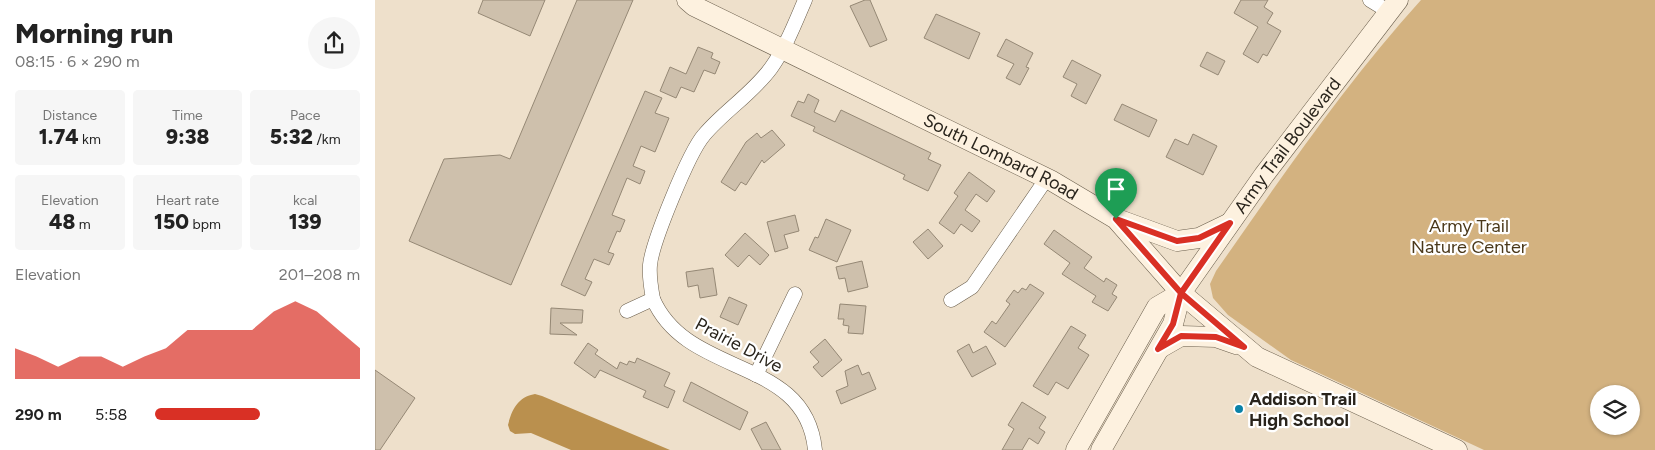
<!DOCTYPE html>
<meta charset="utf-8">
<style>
body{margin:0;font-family:Figtree,sans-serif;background:#f6f6f6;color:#222;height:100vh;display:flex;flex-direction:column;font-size:19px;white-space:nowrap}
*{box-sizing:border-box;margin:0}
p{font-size:16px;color:#767676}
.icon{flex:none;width:28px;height:28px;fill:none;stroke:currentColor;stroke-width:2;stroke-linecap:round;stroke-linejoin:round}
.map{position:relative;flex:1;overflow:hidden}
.side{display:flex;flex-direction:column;background:#fff;width:375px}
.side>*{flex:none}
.controls{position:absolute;left:1215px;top:385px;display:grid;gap:10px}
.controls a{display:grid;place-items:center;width:50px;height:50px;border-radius:50%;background:#fff;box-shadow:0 1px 4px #0004;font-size:25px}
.pin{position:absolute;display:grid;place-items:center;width:42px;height:42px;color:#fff;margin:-51px -21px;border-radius:50% 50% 50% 0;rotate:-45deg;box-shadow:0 0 5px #0007}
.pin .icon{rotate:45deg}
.round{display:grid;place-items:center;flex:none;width:52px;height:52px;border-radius:26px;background:#f6f6f6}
.summary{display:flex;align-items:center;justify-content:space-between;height:85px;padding:0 15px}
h1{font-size:28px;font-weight:800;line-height:38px}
.stats{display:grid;grid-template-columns:repeat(3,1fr);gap:8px;height:85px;padding:5px 15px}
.stats div{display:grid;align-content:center;border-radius:5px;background:#f6f6f6;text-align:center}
.stats b{font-size:21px;font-weight:800}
.stats small{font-size:14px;font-weight:400}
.stats p{font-size:14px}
.chart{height:140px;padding:10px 15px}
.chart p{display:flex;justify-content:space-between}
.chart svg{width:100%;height:90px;margin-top:5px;fill:#d93025;opacity:.7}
ul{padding:0 15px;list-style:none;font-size:16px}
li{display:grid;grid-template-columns:80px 60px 1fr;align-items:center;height:38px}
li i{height:12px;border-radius:6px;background:#d93025}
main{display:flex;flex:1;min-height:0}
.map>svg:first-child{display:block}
.green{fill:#d3b280;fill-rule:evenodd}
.water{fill:#ba904e}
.building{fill:#cec0ac;stroke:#958875}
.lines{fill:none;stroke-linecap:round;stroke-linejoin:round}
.street-casing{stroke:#6a5e4c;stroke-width:15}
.secondary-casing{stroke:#6a5e4c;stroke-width:21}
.street{stroke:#fff;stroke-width:14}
.secondary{stroke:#fdf1df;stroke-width:20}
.route-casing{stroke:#fff;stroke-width:10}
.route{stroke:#d93025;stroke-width:6}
.poi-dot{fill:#0a82a8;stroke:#fff;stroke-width:2}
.labels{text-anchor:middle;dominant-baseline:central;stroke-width:4.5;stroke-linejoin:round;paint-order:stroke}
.street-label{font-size:18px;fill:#29241c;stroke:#fff}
.park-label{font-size:18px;fill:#4a381a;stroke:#fff}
.poi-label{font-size:18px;font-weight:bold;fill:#29241c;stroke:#fff;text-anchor:start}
</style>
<main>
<section class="side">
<div class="summary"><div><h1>Morning run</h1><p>08:15 · 6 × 290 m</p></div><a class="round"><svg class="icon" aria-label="share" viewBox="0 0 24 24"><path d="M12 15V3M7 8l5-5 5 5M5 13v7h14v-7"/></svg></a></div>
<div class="stats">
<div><p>Distance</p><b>1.74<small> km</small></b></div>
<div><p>Time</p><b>9:38</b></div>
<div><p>Pace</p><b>5:32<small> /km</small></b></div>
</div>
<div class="stats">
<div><p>Elevation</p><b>48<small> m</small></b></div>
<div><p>Heart rate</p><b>150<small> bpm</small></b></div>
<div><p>kcal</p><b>139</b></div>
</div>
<div class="chart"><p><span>Elevation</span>201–208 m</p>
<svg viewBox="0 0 160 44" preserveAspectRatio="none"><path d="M0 44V29L10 33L20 38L30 33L40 33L50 38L60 33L70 29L80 20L90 20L100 20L110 20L120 11L130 6L140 11L150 20L160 29V44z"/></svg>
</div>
<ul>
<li><b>290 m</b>5:58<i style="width:51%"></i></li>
</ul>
</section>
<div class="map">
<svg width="1280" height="450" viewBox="0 0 1280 450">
<rect width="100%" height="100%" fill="#eee0cb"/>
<!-- green -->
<path class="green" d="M1046 0H1280V450H1109L916 360 853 315 838 298 835 284 841 271C906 178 970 84 1046 0ZM1224 394H1256V426H1224Z"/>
<!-- water -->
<path class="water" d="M160 394 167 396 295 450H196L156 433 140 434 135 431 133 425C137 409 143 397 160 394Z"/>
<!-- building -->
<g class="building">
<polygon points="108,0 170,0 155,36 103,13"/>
<polygon points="202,0 258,0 136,285 34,241 69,159 125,155 135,159"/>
<polygon points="490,0 495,0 512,40 495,47 475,6"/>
<polygon points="866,0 893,0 889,7 898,13 892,23 906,31 892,56 888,54 883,63 868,54 883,27 859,13"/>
<polygon points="561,14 605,33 594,59 549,38"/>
<polygon points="631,39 658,53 651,67 654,68 645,85 631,78 639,64 622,56"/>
<polygon points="323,47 338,53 336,58 345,62 340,74 329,70 319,92 306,87 301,98 285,91 295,67 311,74"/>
<polygon points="832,52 850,61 843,75 825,66"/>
<polygon points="697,60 726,75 711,104 696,96 702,84 688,77"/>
<polygon points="270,91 287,98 280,113 294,118 280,152 266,146 258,166 270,171 265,184 252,178 237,215 250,220 245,232 242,231 233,252 239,254 234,265 219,259 210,279 217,282 210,296 186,285"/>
<polygon points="433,94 444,100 439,112 460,122 466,110 556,153 553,159 566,165 553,191 528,179 530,175 438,131 440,127 416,116 423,101 429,103"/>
<polygon points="747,104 782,120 774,137 739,120"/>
<polygon points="397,130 410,145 389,163 387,160 371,185 366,182 360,191 346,182 371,142 382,133 386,138"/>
<polygon points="818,134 842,146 828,175 791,157 800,139 813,145"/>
<polygon points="594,172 620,191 612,202 601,194 590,210 605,221 597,232 586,224 579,234 564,223 583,196 579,193"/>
<polygon points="420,215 424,231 409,235 413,248 400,252 392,222"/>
<polygon points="451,219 476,230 462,262 434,250 440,237 443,238"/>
<polygon points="553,229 568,246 553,259 538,242"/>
<polygon points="679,230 717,257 709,268 729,282 731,278 742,285 737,294 742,297 733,311 717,302 721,296 687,274 695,263 669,244"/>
<polygon points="370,233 394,255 385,265 374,255 363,267 350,255"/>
<polygon points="487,261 493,287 473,292 470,278 464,279 461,267"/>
<polygon points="338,268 342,295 325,298 323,285 313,287 311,272"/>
<polygon points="655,284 669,293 630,347 609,332 617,321 621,324 635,304 631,301 639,290 643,293 647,288 651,290"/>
<polygon points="354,297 372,305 363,325 345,317"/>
<polygon points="465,304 491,306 488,334 473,333 474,326 468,325 469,319 463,319"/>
<polygon points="176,308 208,310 207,323 185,323 202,335 175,334"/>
<polygon points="696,326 711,335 703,348 714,355 693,389 681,382 673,395 658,386"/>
<polygon points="450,339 467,360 447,377 438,367 444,362 435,352"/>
<polygon points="213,343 223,350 220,354 242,369 245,362 252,365 254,361 260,363 262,358 295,373 289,386 300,391 293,408 268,397 271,391 225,370 220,378 199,363"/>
<polygon points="594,344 598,353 611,346 621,364 597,377 582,351"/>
<polygon points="483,365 487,375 494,372 501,389 466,404 461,391 473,386 470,371"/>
<polygon points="0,370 40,398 5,450 0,450"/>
<polygon points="316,382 373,412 365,430 308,401"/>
<polygon points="647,402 671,417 664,428 670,432 663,444 654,438 647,450 627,450 639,429 633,425"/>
<polygon points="391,422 406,450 387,450 376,429"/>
</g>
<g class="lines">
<!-- street casing -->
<g class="street-casing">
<g id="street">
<polyline points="995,0 1013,11"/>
<path d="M278 299C276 288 274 276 275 265 277 243 314 152 329 135 349 111 377 94 396 68 411 47 420 23 430 0"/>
<polyline points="576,300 597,287 672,178"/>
<path d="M252 311 278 299C313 379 431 355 440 450"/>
<polyline points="381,375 420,294"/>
</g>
</g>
<!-- secondary casing -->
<g class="secondary-casing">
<g id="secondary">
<path id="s1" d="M312 0 319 6 677 181 741 219 806 293 882 357 1082 450"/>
<polyline points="742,219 802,241 824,238 853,224"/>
<polyline points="785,348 806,336 841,337 861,344"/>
<polyline points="701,450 782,307 806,293"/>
<path id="s2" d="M726 450 798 324 806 293 889 175 1023 0"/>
</g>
</g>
<!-- street -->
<use href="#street" class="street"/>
<!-- secondary -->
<use href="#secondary" class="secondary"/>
</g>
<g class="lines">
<!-- route casing -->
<g class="route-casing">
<polyline id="route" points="741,219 806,293 869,347 841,337 806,336 783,349 798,324 806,293 855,223 824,238 802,241 741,219"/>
</g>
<!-- route -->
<use href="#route" class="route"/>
</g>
<!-- markers -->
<circle class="poi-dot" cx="864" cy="409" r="5"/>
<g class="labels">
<!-- street labels -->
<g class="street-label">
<text stroke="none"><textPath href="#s2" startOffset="359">Army Trail Boulevard</textPath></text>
<text stroke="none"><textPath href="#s1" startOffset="351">South Lombard Road</textPath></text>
<text transform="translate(364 345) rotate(28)">Prairie Drive</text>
</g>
<!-- park labels -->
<g class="park-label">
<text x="1094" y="226">Army Trail<tspan x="1094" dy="21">Nature Center</tspan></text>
</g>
<!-- poi labels -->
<g class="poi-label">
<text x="874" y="399">Addison Trail<tspan x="874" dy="21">High School</tspan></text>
</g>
</g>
</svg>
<div class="controls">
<a><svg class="icon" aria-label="layers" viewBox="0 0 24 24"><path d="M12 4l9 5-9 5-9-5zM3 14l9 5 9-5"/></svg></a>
</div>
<div class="pin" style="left:741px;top:219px;background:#1e9e55"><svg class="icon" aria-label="arrive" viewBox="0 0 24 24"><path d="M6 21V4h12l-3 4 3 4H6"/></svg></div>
</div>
</main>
